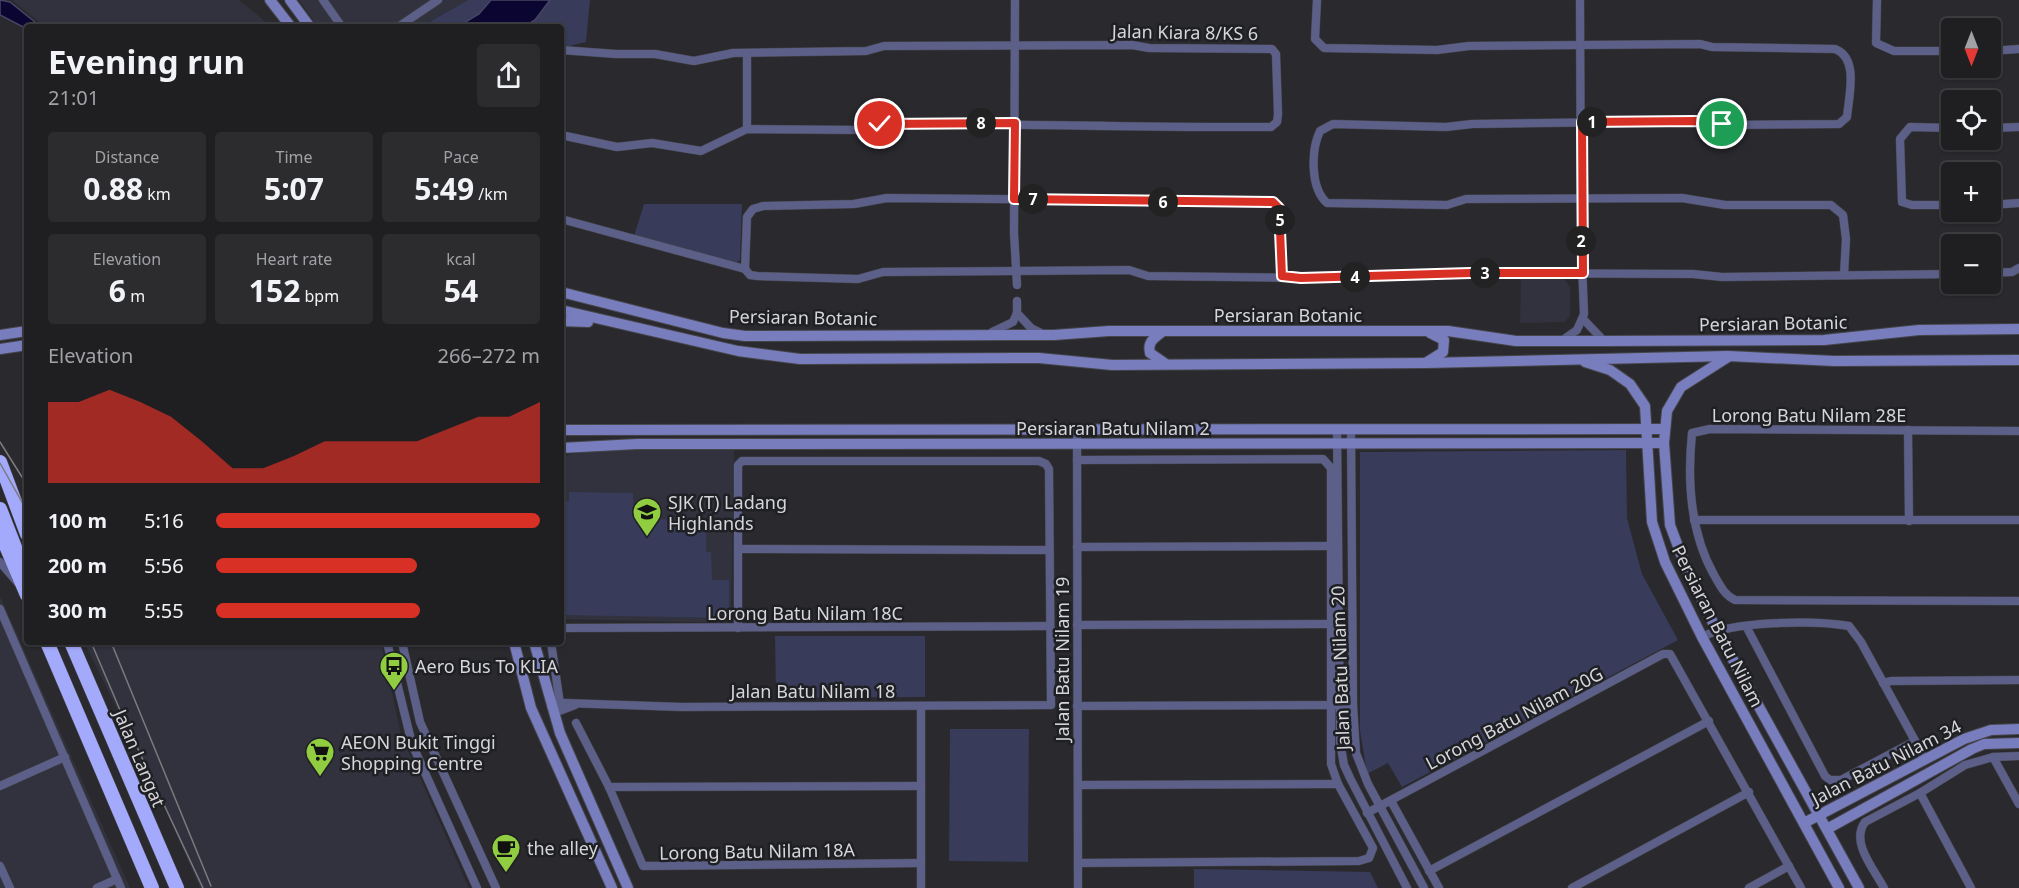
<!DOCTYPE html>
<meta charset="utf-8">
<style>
body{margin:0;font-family:"Noto Sans",sans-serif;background:#2c2c2f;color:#f1f3f6;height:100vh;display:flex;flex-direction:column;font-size:22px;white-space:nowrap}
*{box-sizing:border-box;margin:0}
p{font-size:20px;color:#a1a2a5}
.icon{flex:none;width:33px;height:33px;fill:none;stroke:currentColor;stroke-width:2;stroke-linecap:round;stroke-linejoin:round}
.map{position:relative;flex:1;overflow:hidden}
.sheet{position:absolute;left:24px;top:24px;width:540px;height:621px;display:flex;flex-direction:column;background:#1f1f22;border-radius:6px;box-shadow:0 2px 4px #0004,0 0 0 2px #3c3d40}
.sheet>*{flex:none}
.needle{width:39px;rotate:180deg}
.controls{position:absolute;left:1941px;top:18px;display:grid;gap:12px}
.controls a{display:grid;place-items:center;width:60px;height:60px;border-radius:6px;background:#1f1f22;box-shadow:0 2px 4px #0004,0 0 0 2px #3c3d40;font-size:30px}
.pin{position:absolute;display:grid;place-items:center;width:51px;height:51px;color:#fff;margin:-26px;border:3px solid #fff;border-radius:50%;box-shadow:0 2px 6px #0007}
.km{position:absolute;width:30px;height:30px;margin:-15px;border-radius:50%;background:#222;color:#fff;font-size:16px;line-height:30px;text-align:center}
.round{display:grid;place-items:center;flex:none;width:63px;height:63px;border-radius:6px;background:#2c2c2f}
.head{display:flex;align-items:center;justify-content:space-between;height:102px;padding:0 24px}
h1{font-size:33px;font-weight:700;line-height:45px}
.figures{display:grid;grid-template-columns:repeat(3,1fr);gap:9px;height:102px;padding:6px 24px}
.figures div{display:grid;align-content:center;border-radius:6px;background:#2c2c2f;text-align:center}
.figures b{font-size:30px;font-weight:700}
.figures small{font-size:16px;font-weight:400}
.figures p{font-size:16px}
.chart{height:168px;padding:12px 24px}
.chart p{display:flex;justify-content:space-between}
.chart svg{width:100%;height:108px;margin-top:6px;fill:#d93025;opacity:.7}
ul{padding:0 24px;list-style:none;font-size:20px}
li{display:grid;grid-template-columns:96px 72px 1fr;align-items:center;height:45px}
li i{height:15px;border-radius:8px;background:#d93025}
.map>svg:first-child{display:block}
.built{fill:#31323d}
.green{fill:#383b59}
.water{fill:#0b0531;stroke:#484464;stroke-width:1.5}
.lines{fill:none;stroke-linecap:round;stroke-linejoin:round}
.street-casing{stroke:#45454a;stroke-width:9}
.secondary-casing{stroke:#45454a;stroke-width:12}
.highway-casing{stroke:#45454a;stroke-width:15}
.street{stroke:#5c5f88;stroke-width:8}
.secondary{stroke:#787dbd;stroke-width:10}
.highway{stroke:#a4aafb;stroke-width:14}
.tram{stroke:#7b7b7f;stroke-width:1.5}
.route-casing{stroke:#fff;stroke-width:12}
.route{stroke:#d93025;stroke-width:8}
.labels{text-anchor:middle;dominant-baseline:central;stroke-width:5;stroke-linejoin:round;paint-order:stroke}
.street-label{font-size:18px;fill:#d6d6da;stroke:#1f2024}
.poi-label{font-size:18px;fill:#d6d6da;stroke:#1f2024;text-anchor:start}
</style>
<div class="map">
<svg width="2019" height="888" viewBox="0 0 2019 888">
<rect width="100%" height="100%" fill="#29292e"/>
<!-- built -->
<g class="built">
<polygon points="12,0 239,0 272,27 45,27"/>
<polygon points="299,0 468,0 419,27 318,27"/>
<polygon points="1563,278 1570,287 1570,316 1564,322 1520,323 1521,279"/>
<polygon points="588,450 734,450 731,623 561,619 561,457"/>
<polygon points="0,596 130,888 0,888"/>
<polygon points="84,642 381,642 401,735 469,888 200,888 157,790"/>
</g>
<!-- green -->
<g class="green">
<polygon points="468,0 590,0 586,42 561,48 561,27 420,27"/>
<polygon points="644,204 742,204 740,260 734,264 634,236"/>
<polygon points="1626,450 1627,518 1642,574 1678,640 1402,787 1388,763 1367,774 1360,730 1360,452"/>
<polygon points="569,492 633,493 634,519 706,520 706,552 711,552 712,580 729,580 729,618 561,615 561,501 569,501"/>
<polygon points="925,636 925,697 776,698 775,636"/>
<polygon points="950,729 1029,729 1028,862 949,861"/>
<polygon points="1194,869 1370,872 1378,888 1194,888"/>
</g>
<!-- water -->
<g class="water">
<polygon points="0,0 10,2 41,27 27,29 0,15"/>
<polygon points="491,0 550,0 535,20 523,27 457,27 479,14"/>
</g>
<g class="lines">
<!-- street casing -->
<g class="street-casing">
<g id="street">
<polyline points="323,0 342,27"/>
<polyline points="1015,0 1014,233 1017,285"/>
<path d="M1317 0 1315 39 1324 48 1437 50 1469 46 1700 44 1712 47 1835 49C1859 58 1849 95 1847 117L1839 124 1722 125 1695 121 1472 124 1446 127 1333 124 1320 131C1311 150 1310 188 1327 203L1447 205 1466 199 1682 198 1725 205H1831L1843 215 1846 239 1844 275"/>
<polyline points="1877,0 1876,43 1894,51 1952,51"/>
<polyline points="398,27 438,0"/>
<path d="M561 50 616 54H655L694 61 733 53 866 51 884 46 1132 45 1149 48 1272 49 1276 54 1278 114 1277 122 1271 127C1141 128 1010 123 880 124L865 130 747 129 701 151 652 143 617 147 561 135"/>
<polyline points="1990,51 2019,49"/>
<polyline points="1952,128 1910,127 1900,139 1902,202 1912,205 1952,205"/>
<polyline points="1990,128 2019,127"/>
<polyline points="747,129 747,54"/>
<polyline points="1990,205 2019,203"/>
<polyline points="561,219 745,269"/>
<polyline points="745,269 750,275 757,276 858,279 883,272 1129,270 1148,276 1301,278 1470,273 1693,274 1722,277 1952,274"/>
<polyline points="745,269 747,217 753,209 763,206 854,204 887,198 1273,202 1279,208 1282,276"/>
<polyline points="1990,273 2012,272 2019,268"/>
<polyline points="1017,313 1031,328 1041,333"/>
<polyline points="1584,320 1604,341"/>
<polyline points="992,332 1013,322 1017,313 1017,301"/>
<polyline points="1563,340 1577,330 1584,314 1581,236 1580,0"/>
<polyline points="1077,430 1078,888"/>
<polyline points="1337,430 1340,742 1344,765 1350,778 1407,888"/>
<polyline points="1351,430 1353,705 1356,753 1368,784 1424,888"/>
<polyline points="1908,430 1909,521"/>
<path d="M2019 431 1710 429 1692 433C1687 482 1690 532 1714 575 1720 585 1724 595 1735 600L2019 601"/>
<polyline points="1077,460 1323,459 1331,468 1331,764 1338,784 1373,848 1369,858 1359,861 1078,863"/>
<polyline points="1694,520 2019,520"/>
<polyline points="1077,547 1330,546"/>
<polyline points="738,549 1049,550"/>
<polyline points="0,562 18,583"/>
<polyline points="0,609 121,888"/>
<polyline points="1077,625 1330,624"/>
<polyline points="1746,626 1825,776 1830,780 1841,780 1915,741"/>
<polyline points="561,628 1050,626"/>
<path d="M1702 637C1732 621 1814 620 1849 626L1861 642 1925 759"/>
<polyline points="387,642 412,744 477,888"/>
<polyline points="402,642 420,722 496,888"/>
<polyline points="551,642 560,704"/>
<polyline points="1883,683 1891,681 2019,680"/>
<polyline points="551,706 565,703 682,707 1051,705 1049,469 1046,464 1039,461 742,461 738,465 738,628"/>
<polyline points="1077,706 1353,705"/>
<polyline points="554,713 575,705"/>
<polyline points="576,723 609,787 643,866 921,863"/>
<polyline points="1993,757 2019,804"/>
<polyline points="1078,785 1338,784"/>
<polyline points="0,786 65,757"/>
<polyline points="609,787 921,786"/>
<polyline points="1920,793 1971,888"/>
<polyline points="1391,801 1439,888"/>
<polyline points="1367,813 1663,654 1670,654 1801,888"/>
<polyline points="0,866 10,888"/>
<polyline points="1429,871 1709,721"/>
<polyline points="97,888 117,879"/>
<polyline points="921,888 921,706"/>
<polyline points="1572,888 1749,792"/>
<polyline points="1749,888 1789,866"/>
<path d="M1884 888C1874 869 1850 842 1865 822L1920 793 1965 765 1993 757 2019 756"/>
</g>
</g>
<!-- secondary casing -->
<g class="secondary-casing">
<g id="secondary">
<polyline points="270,0 291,27"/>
<polyline points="290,0 310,27"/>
<polyline points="561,292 723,333 745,336 1054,335 1109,331 1448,331 1516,341 1604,341 1824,340 1919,330 2019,329"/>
<polyline points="561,310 738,351 800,359 1039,358 1112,365 1426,363 1728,356 1834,361 2019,360"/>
<polyline points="561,321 588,322"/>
<path d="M1163 331C1155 338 1147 341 1150 353L1166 364"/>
<polyline points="0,335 27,331"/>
<polyline points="0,349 27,345"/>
<polyline points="1728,357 1681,387 1667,411 1664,443 1670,525 1685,565 1716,629 1859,888"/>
<polyline points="1427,362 1443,352 1444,340 1430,333"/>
<polyline points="1585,362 1610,370 1630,384 1645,406 1652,522 1665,562 1702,637 1839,888"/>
<polyline points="561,430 1664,429"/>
<polyline points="561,448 637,444 1664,443"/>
<polyline points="514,642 531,708 612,888"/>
<polyline points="534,642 560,733 628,888"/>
<polyline points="1804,823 1964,739 1991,730 2019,729"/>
<polyline points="1827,829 1972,749 1984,744 2019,743"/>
</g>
</g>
<!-- highway casing -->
<g class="highway-casing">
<g id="highway">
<polyline points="0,462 27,534"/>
<polyline points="0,509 18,555 27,564"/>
<polyline points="0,532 27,595"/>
<polyline points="47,642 152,888"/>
<polyline points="71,642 177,888"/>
</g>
</g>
<!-- street -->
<use href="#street" class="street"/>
<!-- secondary -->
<use href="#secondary" class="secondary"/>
<!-- highway -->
<use href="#highway" class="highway"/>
<!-- tram -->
<g class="tram">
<polyline points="0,442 27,485"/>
<polyline points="0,463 27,511"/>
<polyline points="91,642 123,717 203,888"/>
<polyline points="111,642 211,886"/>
</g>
</g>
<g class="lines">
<!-- route casing -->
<g class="route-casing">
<polyline id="route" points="880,124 1015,123 1014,199 1273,202 1279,208 1282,276 1301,278 1470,273 1583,273 1582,122 1695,121 1722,124"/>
</g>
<!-- route -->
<use href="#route" class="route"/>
</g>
<!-- icons -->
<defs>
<g id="school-pin" transform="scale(1.5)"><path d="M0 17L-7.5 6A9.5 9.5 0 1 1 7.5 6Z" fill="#91cd40" stroke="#1f2024"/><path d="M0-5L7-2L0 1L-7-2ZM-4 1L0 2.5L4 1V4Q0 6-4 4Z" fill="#111"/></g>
<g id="bus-pin" transform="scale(1.5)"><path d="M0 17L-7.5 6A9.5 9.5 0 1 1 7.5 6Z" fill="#91cd40" stroke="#1f2024"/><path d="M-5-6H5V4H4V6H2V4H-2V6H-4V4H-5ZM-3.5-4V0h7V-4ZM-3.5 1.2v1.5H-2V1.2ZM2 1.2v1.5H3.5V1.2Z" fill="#111"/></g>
<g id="supermarket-pin" transform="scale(1.5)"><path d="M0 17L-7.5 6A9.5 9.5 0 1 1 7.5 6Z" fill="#91cd40" stroke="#1f2024"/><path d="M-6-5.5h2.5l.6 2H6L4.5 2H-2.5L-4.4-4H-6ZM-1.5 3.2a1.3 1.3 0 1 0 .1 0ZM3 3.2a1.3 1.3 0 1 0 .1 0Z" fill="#111"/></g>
<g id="cafe-pin" transform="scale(1.5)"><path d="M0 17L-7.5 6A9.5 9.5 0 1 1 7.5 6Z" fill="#91cd40" stroke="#1f2024"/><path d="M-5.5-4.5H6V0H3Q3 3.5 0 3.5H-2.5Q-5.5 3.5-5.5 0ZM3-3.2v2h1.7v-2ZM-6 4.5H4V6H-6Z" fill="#111"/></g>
</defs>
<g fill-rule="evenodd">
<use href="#school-pin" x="647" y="512"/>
<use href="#bus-pin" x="394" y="666"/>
<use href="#supermarket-pin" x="320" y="752"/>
<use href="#cafe-pin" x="506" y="848"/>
</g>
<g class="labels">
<!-- street labels -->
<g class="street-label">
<text transform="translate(1185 32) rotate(1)">Jalan Kiara 8/KS 6</text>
<text x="1288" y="315">Persiaran Botanic</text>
<text transform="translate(803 317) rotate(1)">Persiaran Botanic</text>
<text transform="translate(1773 323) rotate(-1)">Persiaran Botanic</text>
<text x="1809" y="415">Lorong Batu Nilam 28E</text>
<text x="1113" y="428">Persiaran Batu Nilam 2</text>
<text x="805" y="613">Lorong Batu Nilam 18C</text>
<text transform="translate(1718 626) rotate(63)">Persiaran Batu Nilam</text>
<text transform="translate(1062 659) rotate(-90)">Jalan Batu Nilam 19</text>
<text transform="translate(1340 668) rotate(-92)">Jalan Batu Nilam 20</text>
<text x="813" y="691">Jalan Batu Nilam 18</text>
<text transform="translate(1514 718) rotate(-28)">Lorong Batu Nilam 20G</text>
<text transform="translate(140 758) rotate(67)">Jalan Langat</text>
<text transform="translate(1886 762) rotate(-27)">Jalan Batu Nilam 34</text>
<text transform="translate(757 851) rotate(-1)">Lorong Batu Nilam 18A</text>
</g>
<!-- poi labels -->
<g class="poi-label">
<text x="668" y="502">SJK (T) Ladang<tspan x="668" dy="21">Highlands</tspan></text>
<text x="415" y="666">Aero Bus To KLIA</text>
<text x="341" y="742">AEON Bukit Tinggi<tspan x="341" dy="21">Shopping Centre</tspan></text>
<text x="527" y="848">the alley</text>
</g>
</g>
</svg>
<div class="controls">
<a><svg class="needle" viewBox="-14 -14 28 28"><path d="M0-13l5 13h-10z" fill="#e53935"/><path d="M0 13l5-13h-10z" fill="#a1a2a5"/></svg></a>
<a><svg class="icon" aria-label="locate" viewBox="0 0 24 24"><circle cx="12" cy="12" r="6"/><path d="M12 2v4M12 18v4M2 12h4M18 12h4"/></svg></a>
<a>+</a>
<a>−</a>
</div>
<div class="pin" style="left:1722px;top:124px;background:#1e9e55"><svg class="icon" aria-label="arrive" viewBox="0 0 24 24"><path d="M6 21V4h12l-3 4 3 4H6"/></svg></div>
<div class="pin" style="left:880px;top:124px;background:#d93025"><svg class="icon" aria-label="check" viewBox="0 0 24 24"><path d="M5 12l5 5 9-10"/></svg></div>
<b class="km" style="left:1592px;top:122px">1</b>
<b class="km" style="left:1581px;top:241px">2</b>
<b class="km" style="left:1485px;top:273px">3</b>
<b class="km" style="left:1355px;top:277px">4</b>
<b class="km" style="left:1280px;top:220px">5</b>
<b class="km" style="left:1163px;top:202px">6</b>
<b class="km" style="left:1033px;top:199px">7</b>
<b class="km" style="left:981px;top:123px">8</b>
<section class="sheet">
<div class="head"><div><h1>Evening run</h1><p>21:01</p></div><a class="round"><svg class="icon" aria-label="share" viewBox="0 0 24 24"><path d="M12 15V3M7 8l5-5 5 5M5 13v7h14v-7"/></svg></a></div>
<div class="figures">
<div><p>Distance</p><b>0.88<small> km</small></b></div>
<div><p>Time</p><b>5:07</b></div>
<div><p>Pace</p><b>5:49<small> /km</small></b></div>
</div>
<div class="figures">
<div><p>Elevation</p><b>6<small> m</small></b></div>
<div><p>Heart rate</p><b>152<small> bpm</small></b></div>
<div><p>kcal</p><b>54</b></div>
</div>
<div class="chart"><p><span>Elevation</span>266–272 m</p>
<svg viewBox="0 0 160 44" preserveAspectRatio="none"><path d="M0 44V11L10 11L20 6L30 11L40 17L50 27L60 38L70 38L80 33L90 27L100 27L110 27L120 27L130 22L140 17L150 17L160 11V44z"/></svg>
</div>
<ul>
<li><b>100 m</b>5:16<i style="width:100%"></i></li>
<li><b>200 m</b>5:56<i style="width:62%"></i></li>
<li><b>300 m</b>5:55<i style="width:63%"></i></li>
</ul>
</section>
</div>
